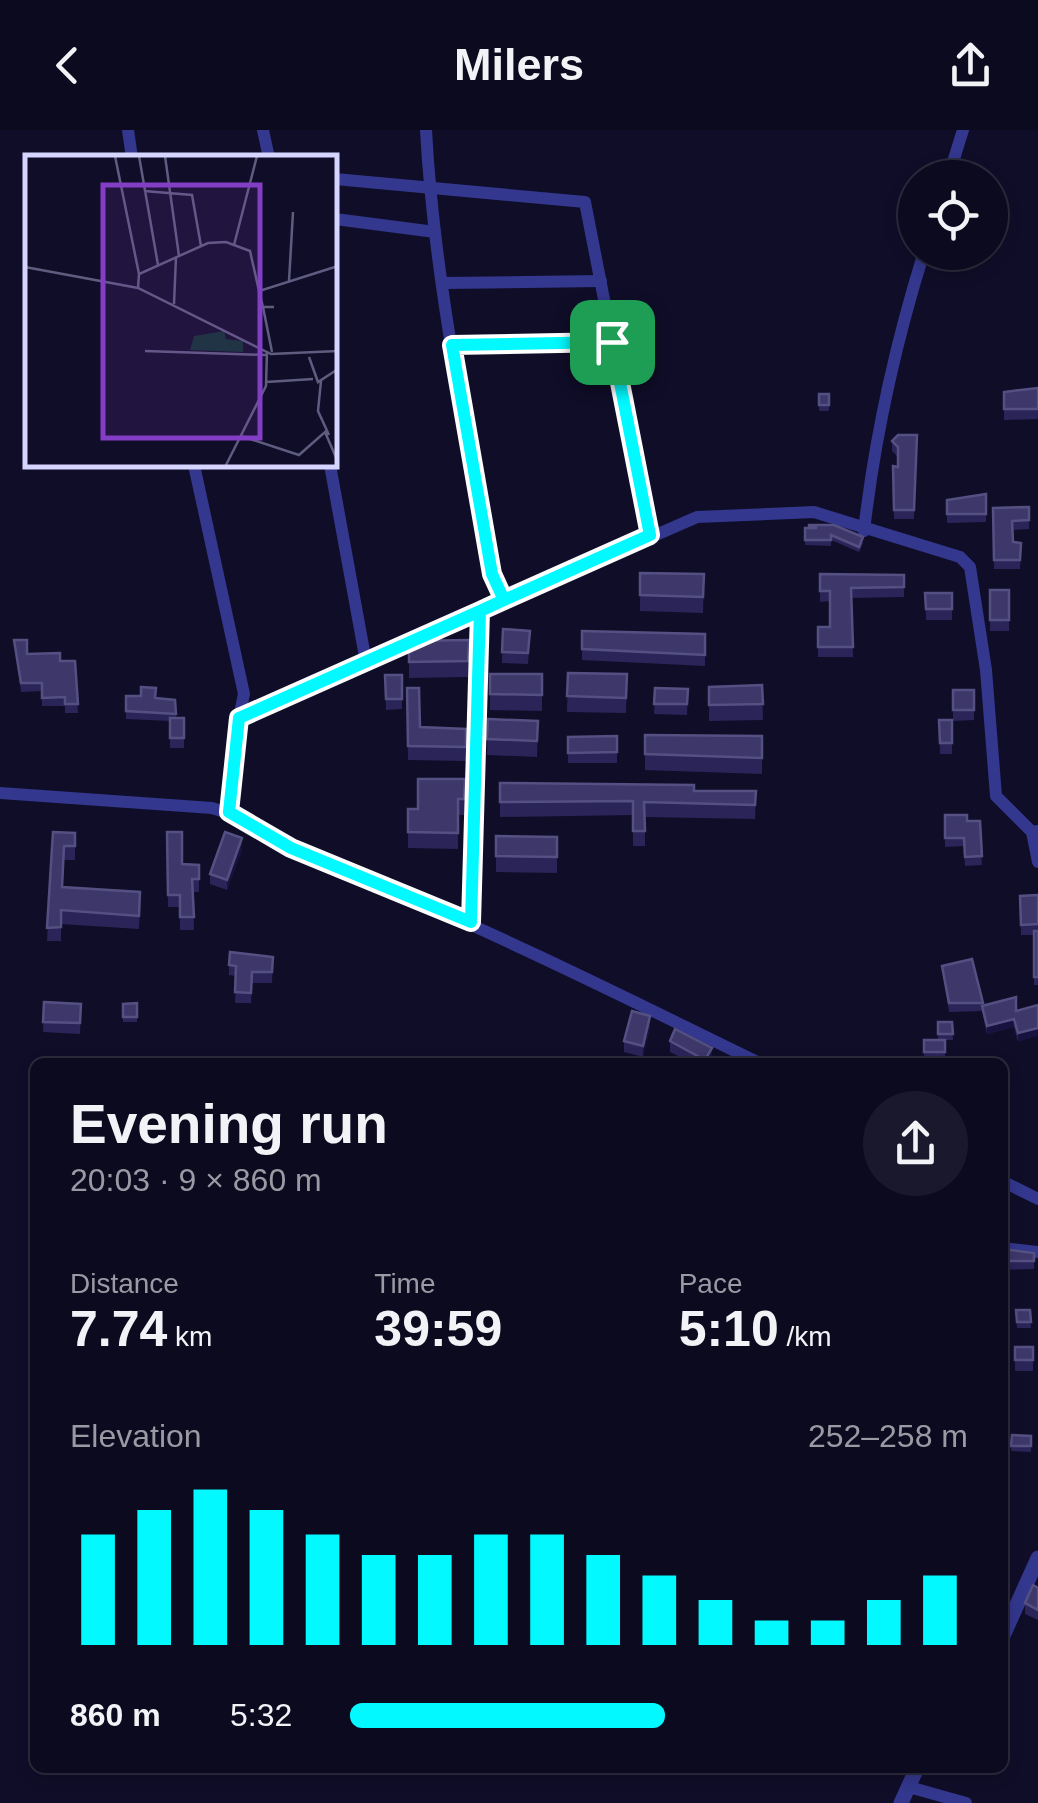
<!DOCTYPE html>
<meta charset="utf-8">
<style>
body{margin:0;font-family:Helvetica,sans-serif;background:#1a182c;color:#f1f3f6;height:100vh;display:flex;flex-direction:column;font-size:38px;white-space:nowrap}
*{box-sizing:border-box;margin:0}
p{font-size:32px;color:#9a9aa4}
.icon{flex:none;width:55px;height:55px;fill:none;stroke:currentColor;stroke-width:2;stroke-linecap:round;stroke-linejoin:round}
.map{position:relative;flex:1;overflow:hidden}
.details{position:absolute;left:30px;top:928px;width:978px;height:715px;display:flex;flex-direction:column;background:#0c0a1f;border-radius:15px;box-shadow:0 5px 15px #0003,0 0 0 2px #2c2b3d}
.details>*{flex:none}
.tools{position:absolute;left:898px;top:30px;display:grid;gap:20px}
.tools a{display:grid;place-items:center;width:110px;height:110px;border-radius:50%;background:#0c0a1f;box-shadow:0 5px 15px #0003,0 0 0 2px #2c2b3d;font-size:50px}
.pin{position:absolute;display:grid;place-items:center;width:85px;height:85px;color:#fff;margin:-42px;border-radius:20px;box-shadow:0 5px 15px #0006}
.round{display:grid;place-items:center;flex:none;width:105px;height:105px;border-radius:52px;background:#1a182c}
.headline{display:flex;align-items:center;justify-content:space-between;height:170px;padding:0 40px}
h1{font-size:55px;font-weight:700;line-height:75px}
.metrics{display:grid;grid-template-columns:repeat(3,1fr);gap:15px;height:170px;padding:10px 40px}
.metrics div{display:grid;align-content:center}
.metrics b{font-size:50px;font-weight:700}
.metrics small{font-size:28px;font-weight:400}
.metrics p{font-size:28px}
.chart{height:280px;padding:20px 40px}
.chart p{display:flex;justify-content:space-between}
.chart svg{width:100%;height:180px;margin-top:10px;stroke:#01f9ff;stroke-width:6}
ul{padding:0 40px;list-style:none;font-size:32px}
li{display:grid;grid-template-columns:160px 120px 1fr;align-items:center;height:75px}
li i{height:25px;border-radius:12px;background:#01f9ff}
header{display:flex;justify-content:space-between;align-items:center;height:130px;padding:0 40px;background:#0c0a1f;font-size:45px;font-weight:700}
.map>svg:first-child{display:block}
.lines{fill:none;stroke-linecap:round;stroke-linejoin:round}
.minor{stroke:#33378d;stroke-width:12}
.tertiary{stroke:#33378d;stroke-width:15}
.wall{fill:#2b2459}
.shaded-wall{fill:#18133e}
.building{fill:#3d376a;stroke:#555082;stroke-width:2.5}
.route-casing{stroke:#fff;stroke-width:20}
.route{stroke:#01f9ff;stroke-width:12}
.inset-road{fill:none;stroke:#5f5d7f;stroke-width:2.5}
.view{fill:#843dc5;fill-opacity:0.15;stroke:#843dc5;stroke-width:5}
.inset-edge{fill:none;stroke:#d6d5ff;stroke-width:5}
</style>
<header><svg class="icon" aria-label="back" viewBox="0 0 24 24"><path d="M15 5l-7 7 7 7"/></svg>Milers<svg class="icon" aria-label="share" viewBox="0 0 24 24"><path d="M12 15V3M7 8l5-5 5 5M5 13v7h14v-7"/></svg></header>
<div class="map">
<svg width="1038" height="1673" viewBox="0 0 1038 1673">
<rect width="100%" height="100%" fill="#100d29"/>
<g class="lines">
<!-- minor -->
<g class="minor">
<polyline points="128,0 132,28"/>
<polyline points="263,0 269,28"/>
<path d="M426 0C434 149 466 297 492 445L503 470"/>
<polyline points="948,48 963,0"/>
<polyline points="335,49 585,72 650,405"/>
<polyline points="335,89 435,102"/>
<polyline points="443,153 601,151"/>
<polyline points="452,215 612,212"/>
<polyline points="194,335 244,564 239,588"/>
<polyline points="330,335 366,532"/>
<path d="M864 401C875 305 895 215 924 122"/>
<path d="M0 663 212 678C249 689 280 713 315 727 466 789 611 860 757 932"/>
<polyline points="229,683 239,588 697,387 814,382 960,427 970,437 986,540 996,666 1032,702"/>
<polyline points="1038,701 1032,702 1038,732"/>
<polyline points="471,792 480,481"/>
<polyline points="1002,1051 1038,1069"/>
<polyline points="1002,1118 1038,1122"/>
<polyline points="909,1657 966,1673"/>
</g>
<!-- tertiary -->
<g class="tertiary">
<polyline points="1002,1508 1038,1428"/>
<polyline points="901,1673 917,1638"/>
</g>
</g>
<!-- wall -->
<g class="wall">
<polygon points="1038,258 1038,289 1004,290 1004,262"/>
<rect x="819" y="264" width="10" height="17"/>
<polygon points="917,305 914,389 894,389 893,336 898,337 898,327 892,321 892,311"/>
<polygon points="986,364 986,392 947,393 947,370"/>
<polygon points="1029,377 1029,399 1012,400 1013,412 1021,413 1020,439 994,439 993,378"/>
<polygon points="808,395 863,413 859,422 831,410 831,416 805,415 805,398 808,398"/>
<polygon points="640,443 704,444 703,483 640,481"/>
<polygon points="820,444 904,445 904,467 852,468 853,527 818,527 818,497 830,497 830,471 820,472"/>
<rect x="990" y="460" width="19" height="41"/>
<polygon points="925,463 952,463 952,490 926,490"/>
<polygon points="503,499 530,501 528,534 502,533"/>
<polygon points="582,501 705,504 705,536 582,530"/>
<polygon points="14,510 27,524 60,531 75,531 78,583 65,583 65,576 42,576 42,561 21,562"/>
<polygon points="469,510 468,547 409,548 409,511"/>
<polygon points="568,543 627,544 626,583 567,582"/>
<polygon points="490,544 542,544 542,581 490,580"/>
<polygon points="385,545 402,545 402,579 386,580"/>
<polygon points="762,555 763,590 709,591 709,557"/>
<polygon points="407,558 420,597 466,599 466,631 408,630"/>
<polygon points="655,558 688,559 687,585 654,584"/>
<polygon points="953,560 974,560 974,590 953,591"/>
<polygon points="126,566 175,570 176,588 184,588 184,618 170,618 170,591 126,589"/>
<polygon points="488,589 538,591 537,627 487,625"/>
<polygon points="939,590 952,590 952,624 940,624"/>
<polygon points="645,605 762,606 762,644 645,640"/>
<polygon points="617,606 617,633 568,633 568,607"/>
<polygon points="465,649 464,685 458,685 458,719 408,718 408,679 418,679"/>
<polygon points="500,653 694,661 756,661 755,689 645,687 645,716 633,716 633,685 500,687"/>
<polygon points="945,685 967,691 980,691 982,735 965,736 964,716 945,717"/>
<polygon points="53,702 75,703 75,730 64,730 63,757 140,776 139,799 61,794 61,811 47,811"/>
<polygon points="167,702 182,734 199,735 199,762 193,762 194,800 180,800 180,777 168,777"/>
<polygon points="496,706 557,707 557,743 496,742"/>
<polygon points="242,719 227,760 210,754 210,744"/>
<polygon points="1038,765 1038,855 1034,855 1034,805 1021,805 1020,766"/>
<polygon points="273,827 272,853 252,853 251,873 235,873 236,846 229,845 229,835"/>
<polygon points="942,836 983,873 983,875 1016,881 1038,875 1018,912 1014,897 987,904 982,881 949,882"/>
<polygon points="44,872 81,874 80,904 43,902"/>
<polygon points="137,873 137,892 123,892 123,874"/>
<polygon points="938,892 952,892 953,910 945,910 945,928 924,928 924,910 938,910"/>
<polygon points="650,897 643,927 624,922 624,911"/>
<polygon points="670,911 712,929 710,932 690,932 670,922"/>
<polygon points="1002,1119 1034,1123 1034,1139 1002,1140"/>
<polygon points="1016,1180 1030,1180 1031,1198 1017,1198"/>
<rect x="1015" y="1217" width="18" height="24"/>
<polygon points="1012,1305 1031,1306 1031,1322 1011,1321"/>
<polygon points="1038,1458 1038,1490 1025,1484 1025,1473"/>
</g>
<!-- shaded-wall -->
<g class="shaded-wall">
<polygon points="242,708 242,719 227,760 227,750"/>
<polygon points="650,886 650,897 643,927 643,916"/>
<polygon points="1014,889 1014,897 987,904 987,896"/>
<polygon points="1038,898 1038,906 1018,912 1018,903"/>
<polygon points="712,918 712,929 710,932 705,932"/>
<polygon points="1007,1448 1007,1469 1002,1479 1002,1458"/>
</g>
<!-- building -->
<g class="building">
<polygon points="1038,258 1038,279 1004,279 1004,262"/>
<rect x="819" y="264" width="10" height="11"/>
<polygon points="898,305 917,305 914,380 894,380 893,336 898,337 898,317 892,311"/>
<polygon points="986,364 986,384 947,384 947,370"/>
<polygon points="1029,377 1029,390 1012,391 1013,412 1021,413 1020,430 994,430 993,378"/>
<polygon points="808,395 834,395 863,407 859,417 831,405 831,410 805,410 805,398 817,398"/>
<polygon points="640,443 704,444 703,467 640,465"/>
<polygon points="820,444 904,445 904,457 851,458 853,517 818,517 818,497 830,497 830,461 820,461"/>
<rect x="990" y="460" width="19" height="30"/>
<polygon points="925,463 952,463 952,479 926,479"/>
<polygon points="503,499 530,501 528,523 502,522"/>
<polygon points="582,501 705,504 705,525 582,519"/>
<polygon points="14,510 27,510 27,524 60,523 60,531 75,531 78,574 65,574 65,567 42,568 42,553 21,553"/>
<polygon points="469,510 468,531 409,532 409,511"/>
<polygon points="568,543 627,544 626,568 567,566"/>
<polygon points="490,544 542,544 542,565 490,564"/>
<polygon points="385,545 402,545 402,569 386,569"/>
<polygon points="762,555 763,574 709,575 709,557"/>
<polygon points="141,557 156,558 155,568 175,570 176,584 126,581 126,566 141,566"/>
<polygon points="407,558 419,558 420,597 466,599 466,617 408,616"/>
<polygon points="655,558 688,559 687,574 654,574"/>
<rect x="953" y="560" width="21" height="20"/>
<rect x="170" y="588" width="14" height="20"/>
<polygon points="488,589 538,591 537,611 487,609"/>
<polygon points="939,590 952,590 952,613 940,613"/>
<polygon points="645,605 762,606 762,628 645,624"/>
<polygon points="617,606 617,622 568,623 568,607"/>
<polygon points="418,649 465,649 464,669 458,669 458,703 408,702 408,679 418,679"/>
<polygon points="500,653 694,655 694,661 756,661 755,675 644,672 645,701 633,701 633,671 500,672"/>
<polygon points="945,685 967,685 967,691 980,691 982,726 965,727 964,708 945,708"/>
<polygon points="53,702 75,703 75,716 64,716 62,757 140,762 139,786 61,780 61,797 47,798"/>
<polygon points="167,702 182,702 182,734 199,735 199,749 192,749 194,787 180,787 180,765 168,765"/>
<polygon points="225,702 242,708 227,750 210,744"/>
<polygon points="496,706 557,707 557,727 496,726"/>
<polygon points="1038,765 1038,794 1021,795 1020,766"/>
<rect x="1034" y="801" width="4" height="46"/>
<polygon points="230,822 273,827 272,842 252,842 251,863 235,862 236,836 229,835"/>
<polygon points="972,829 983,873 949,873 942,836"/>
<polygon points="1016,867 1016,881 1038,875 1038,898 1018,903 1014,889 987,896 982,876"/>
<polygon points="44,872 81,874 80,893 43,892"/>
<polygon points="137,873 137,887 123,887 123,874"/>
<polygon points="632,881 650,886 643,916 624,911"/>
<polygon points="938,892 952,892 953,904 938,904"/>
<polygon points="675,899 712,918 705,930 670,911"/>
<rect x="924" y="910" width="21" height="12"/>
<polygon points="1002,1119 1034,1123 1034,1131 1002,1131"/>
<polygon points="1016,1180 1030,1180 1031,1192 1017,1192"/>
<rect x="1015" y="1217" width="18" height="13"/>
<polygon points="1012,1305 1031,1306 1031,1316 1011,1316"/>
<polygon points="1002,1444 1007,1448 1002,1458"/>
<polygon points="1033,1455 1038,1458 1038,1480 1025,1473"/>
</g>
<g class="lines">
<!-- route casing -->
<g class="route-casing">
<polyline id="route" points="612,212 650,405 504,470 480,481 239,588 229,682 291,718 471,792 480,481 504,470 492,444 452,215 612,212"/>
</g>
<!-- route -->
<use href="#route" class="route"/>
</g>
<!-- overview -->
<g transform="translate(25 25)">
<rect width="312" height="312" fill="#100d29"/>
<path d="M199 176 201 184 218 186V197L165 195 169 181Z" fill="#0f332f"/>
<path class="inset-road" d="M90 1 114 119M114 1 133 110M140 1 154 101M119 36 167 40 176 91M209 90 232 1M0 112 113 133 246 199 313 196M264 126 268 57M113 133 114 119 183 88 201 87 225 96 234 136M149 149 151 102M238 152 247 197M249 152H238L234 136 313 111M120 196 242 200M284 202 293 227 313 214M296 226 293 256 304 280M241 227 288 224M216 281 274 300 300 277 313 307M200 312 241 231 242 196"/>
<path class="view" d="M78 30H235V283H78Z"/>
<rect width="312" height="312" class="inset-edge"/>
</g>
</svg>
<div class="tools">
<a><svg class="icon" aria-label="locate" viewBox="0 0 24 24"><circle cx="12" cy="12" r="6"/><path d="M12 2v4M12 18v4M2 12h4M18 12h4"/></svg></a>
</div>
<div class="pin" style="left:612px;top:212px;background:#1e9e55"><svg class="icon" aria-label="arrive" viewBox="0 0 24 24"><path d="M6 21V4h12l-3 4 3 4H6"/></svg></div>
<section class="details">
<div class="headline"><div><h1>Evening run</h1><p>20:03 · 9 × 860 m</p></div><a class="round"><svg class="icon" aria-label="share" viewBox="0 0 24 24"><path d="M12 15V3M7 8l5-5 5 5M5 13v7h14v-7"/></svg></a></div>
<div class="metrics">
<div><p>Distance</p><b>7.74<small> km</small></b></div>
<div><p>Time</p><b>39:59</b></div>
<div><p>Pace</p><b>5:10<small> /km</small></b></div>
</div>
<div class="chart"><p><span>Elevation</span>252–258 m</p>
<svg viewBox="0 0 160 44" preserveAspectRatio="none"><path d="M5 44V17M15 44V11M25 44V6M35 44V11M45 44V17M55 44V22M65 44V22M75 44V17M85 44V17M95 44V22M105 44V27M115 44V33M125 44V38M135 44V38M145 44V33M155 44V27"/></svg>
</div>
<ul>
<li><b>860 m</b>5:32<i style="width:51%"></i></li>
</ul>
</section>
</div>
